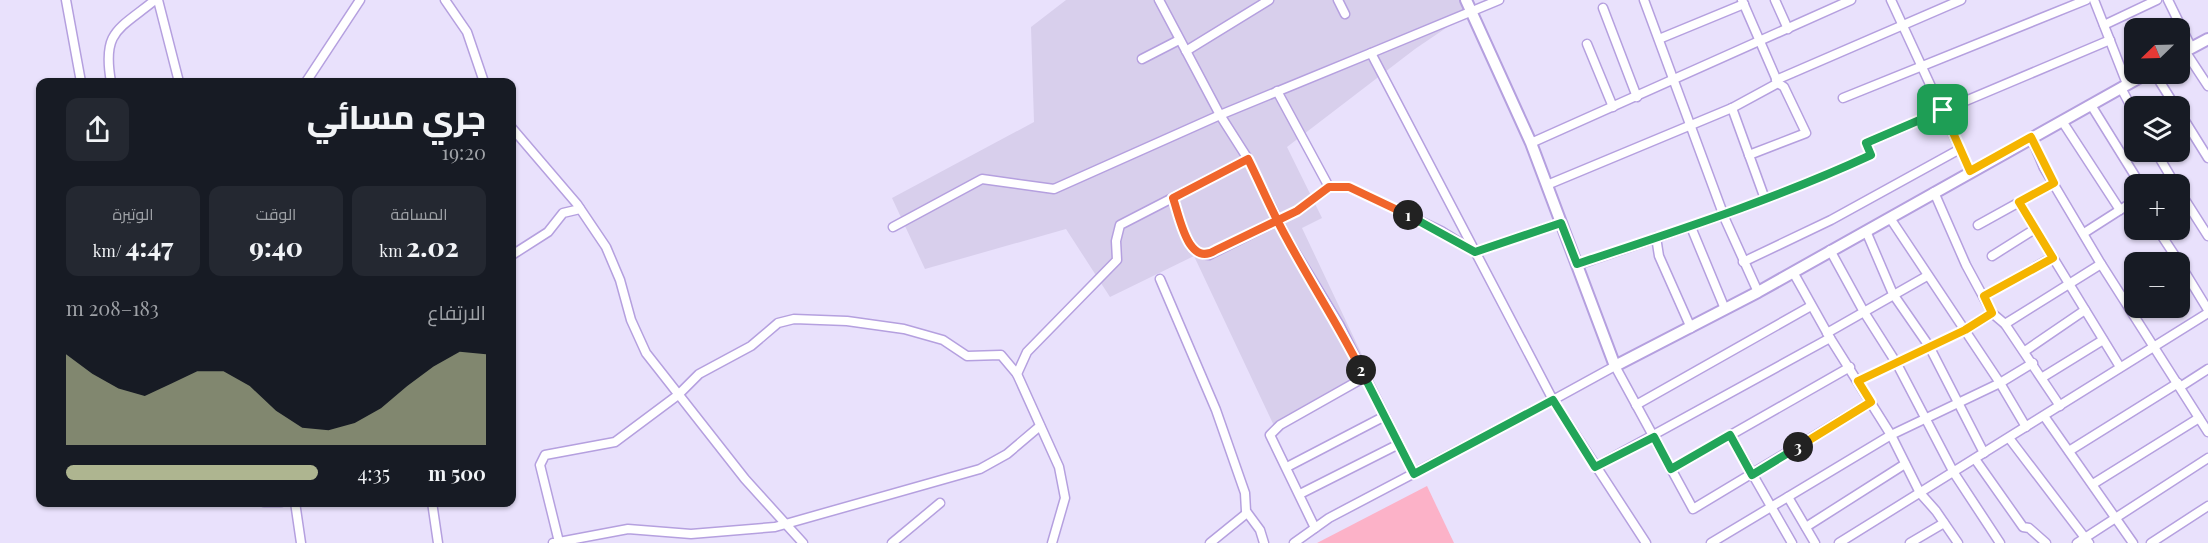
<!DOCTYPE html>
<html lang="ar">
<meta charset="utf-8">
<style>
body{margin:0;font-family:"Playfair Display",Cairo,serif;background:#242831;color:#f1f3f6;direction:rtl;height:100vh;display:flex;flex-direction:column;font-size:22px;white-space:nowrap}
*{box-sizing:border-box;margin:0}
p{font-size:20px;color:#9ea1a6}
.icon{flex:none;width:33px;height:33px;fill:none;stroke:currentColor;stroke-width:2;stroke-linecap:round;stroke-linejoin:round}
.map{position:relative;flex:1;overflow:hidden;direction:ltr}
.details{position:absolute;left:36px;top:78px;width:480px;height:429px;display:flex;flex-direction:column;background:#171b24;border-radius:12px;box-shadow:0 2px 4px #0004;direction:rtl}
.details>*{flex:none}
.needle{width:39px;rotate:247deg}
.tools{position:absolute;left:2124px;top:18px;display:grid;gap:12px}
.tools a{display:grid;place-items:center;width:66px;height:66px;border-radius:12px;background:#171b24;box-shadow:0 2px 4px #0004;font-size:30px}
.pin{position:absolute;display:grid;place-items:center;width:51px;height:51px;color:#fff;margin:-26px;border-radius:12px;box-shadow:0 3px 9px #0006}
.km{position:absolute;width:30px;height:30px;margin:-15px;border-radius:50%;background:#222;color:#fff;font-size:16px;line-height:30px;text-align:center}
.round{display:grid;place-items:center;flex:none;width:63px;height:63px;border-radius:12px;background:#242831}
.headline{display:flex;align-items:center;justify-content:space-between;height:102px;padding:0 30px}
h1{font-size:33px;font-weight:800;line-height:45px}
.metrics{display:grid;grid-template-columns:repeat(3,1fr);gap:9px;height:102px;padding:6px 30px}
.metrics div{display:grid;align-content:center;border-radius:12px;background:#242831;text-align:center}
.metrics b{font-size:26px;font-weight:800}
.metrics small{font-size:16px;font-weight:400}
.metrics p{font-size:16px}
.chart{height:168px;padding:12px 30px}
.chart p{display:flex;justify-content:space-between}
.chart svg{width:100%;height:108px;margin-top:6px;fill:#aeb590;opacity:.7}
ul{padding:0 30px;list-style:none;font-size:20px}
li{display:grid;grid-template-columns:96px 72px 1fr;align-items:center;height:45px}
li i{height:15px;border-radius:8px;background:#aeb590}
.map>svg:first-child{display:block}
.built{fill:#d8cfec}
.green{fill:#fcb2c8}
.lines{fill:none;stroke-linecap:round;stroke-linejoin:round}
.minor-casing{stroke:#b5a0df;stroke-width:11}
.tertiary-casing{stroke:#b5a0df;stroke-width:14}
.minor{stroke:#fff;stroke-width:8}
.tertiary{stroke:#fff;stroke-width:10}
.split-1-casing{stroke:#fff;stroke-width:12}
.split-2-casing{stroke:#fff;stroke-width:12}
.split-3-casing{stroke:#fff;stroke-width:12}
.split-4-casing{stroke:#fff;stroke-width:12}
.split-1{stroke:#22a559;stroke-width:8}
.split-2{stroke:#f0652b;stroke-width:8}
.split-3{stroke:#22a559;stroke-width:8}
.split-4{stroke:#f5b400;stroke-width:8}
</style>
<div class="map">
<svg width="2208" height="543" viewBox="0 0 2208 543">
<rect width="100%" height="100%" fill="#e9e1fc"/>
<!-- built -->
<polygon class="built" points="1066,0 1467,0 1471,11 1415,49 1287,147 1322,218 1302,228 1372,376 1276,430 1194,256 1110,297 1066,229 925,269 892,198 1034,122 1031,27"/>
<!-- green -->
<polygon class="green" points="1427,486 1454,543 1317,543"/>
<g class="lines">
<!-- minor casing -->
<g class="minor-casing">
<g id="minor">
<polyline points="66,0 81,82"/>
<polyline points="158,0 179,82"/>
<polyline points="445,0 467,32 484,82"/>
<polyline points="1159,0 1220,115 1248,159 1286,237 1339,324 1414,474"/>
<polyline points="1338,0 1345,14"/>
<polyline points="1644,0 1725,219 1758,292"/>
<polyline points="1742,0 1778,83 1784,87 1806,133 1749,155"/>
<polyline points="1775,0 1788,29"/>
<polyline points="1891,0 1970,171"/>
<polyline points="2094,0 2127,84"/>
<polyline points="2168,0 2191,47"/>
<polyline points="1603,8 1637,97"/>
<polyline points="2104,25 2157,0"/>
<polyline points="1659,39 1744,4"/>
<polyline points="1587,44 1613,107"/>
<polyline points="1186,51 1269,0"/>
<polyline points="2185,51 2208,86"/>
<polyline points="1371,53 1499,0"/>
<polyline points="1142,59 1179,40"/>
<polyline points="2155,74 2175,106"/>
<polyline points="1776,80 1961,0"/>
<path d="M111 82C102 31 118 30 155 0"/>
<polyline points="306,82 360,0"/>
<polyline points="2121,88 2134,112"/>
<polyline points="1843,98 2086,0"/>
<polyline points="2091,105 2140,184"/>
<polyline points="1732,108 1765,199"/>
<polyline points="2180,113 2208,158"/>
<polyline points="2062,121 2120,210"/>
<polyline points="512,128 577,204 606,247 620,280 631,320 646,353 745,479 803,543"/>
<polyline points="2031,137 2044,168 2101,264 2208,432"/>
<polyline points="1531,143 1851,0"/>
<polyline points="2156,152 2175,184"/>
<polyline points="1547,185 1732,108 1778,83"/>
<polyline points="1329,187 1349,187 1441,231 1475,252 1561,223"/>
<polyline points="1934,192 1966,265 1992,313 2005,324 2060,406"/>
<polyline points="2180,192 2208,236"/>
<path d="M1173 198C1180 217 1185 255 1209 255L1297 211 1329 187 1277 91"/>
<polyline points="2019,202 2120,367"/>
<polyline points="1890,218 2000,383 2026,427"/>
<polyline points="1978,225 2054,183"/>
<polyline points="893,227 982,179 1054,189 1220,115 1371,53 1553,400 1615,366 1693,509 1871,402"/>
<polyline points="1691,227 1725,309"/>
<polyline points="2158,230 2179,262"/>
<polyline points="1866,231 1893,294 1929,346 1984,453"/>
<polyline points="2084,233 2134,201"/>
<polyline points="1656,237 1659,256 1691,328"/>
<polyline points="1830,250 1864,312 1897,364 1954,473 2000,543"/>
<polyline points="512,255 548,232 563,213 580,209"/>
<polyline points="1992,256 2035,229"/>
<polyline points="1743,262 1831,220 1960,149"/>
<polyline points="2180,264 2208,310"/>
<path d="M1577 265C1676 231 1776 199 1871 155L1866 143 2110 40"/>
<polyline points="1793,272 1830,338 1891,435 1920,493 1936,511 1958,543"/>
<polyline points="1160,279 1216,410 1245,493 1246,511 1260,530 1264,543"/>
<polyline points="1984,296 2053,257"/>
<polyline points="2005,324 2101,264"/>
<polyline points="1827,333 1927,276"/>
<polyline points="2025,351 2085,310"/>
<polyline points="1017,374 1027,352 1117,260 1116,241 1120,225 1248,159"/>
<polyline points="2043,377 2103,340"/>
<polyline points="1858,381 1965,330 1992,313"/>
<polyline points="2180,387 2208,369"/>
<polyline points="1636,405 1811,306"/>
<polyline points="2044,416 2133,543"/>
<polyline points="1730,435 1792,543"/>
<polyline points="2009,438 2089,543"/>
<polyline points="2069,451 2178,383"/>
<polyline points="1975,459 2023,527 2029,528 2046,543"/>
<polyline points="1287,467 1385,416"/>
<polyline points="1595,467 1830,338"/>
<polyline points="1671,469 1850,367"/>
<polyline points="2093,484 2199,418"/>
<polyline points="1300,494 1399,444"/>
<polyline points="1788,497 1815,543"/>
<polyline points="264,502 281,502"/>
<polyline points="295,502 301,543"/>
<polyline points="432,502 438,543"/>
<polyline points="1806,527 1905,464"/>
<polyline points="1315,528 1270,435 1280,425 1365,377"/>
<polyline points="559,542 628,529 691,534 775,527 980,469 1007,454 1040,426"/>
<polyline points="553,543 559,542 540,465 545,455 615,442 678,395 699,374 751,346 778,323 794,319 847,321 904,329 943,340 967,356 1001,355 1017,374 1059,467 1065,498 1052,543"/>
<polyline points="892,543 940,503"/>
<polyline points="1210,543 1247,513"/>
<polyline points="1294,543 1329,518 1553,400 1646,543"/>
<polyline points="1711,543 1891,435 2000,383 2033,363"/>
<polyline points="1839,543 2208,313"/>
<polyline points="1910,543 1944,523"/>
<polyline points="2077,543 2208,458"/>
<polyline points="2151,543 2208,506"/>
</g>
</g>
<!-- tertiary casing -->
<g class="tertiary-casing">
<g id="tertiary">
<polyline points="1466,0 1531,143 1615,366 1758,292 2146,74"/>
<polyline points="2180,54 2208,39"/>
</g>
</g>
<!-- minor -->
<use href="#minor" class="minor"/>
<!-- tertiary -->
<use href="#tertiary" class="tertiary"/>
</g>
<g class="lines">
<!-- split-1 casing -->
<g class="split-1-casing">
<path id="split-1" d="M1408 215 1475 252 1561 223 1577 264C1676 231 1776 199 1871 155L1866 143 1943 110"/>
</g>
<!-- split-2 casing -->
<g class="split-2-casing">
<path id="split-2" d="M1361 370C1338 324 1310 282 1286 237 1272 212 1261 185 1248 159L1173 198C1180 218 1188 268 1216 250L1297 211 1329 187H1349L1408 215"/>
</g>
<!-- split-3 casing -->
<g class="split-3-casing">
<polyline id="split-3" points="1361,370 1414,474 1553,400 1595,467 1654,437 1671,469 1730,435 1752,475 1798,447"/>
</g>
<!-- split-4 casing -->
<g class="split-4-casing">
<polyline id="split-4" points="1798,447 1871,402 1858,381 1965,330 1992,313 1984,296 2053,258 2019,202 2054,183 2031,137 1970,171 1943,110"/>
</g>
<!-- split-1 -->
<use href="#split-1" class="split-1"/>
<!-- split-2 -->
<use href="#split-2" class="split-2"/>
<!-- split-3 -->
<use href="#split-3" class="split-3"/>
<!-- split-4 -->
<use href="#split-4" class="split-4"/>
</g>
</svg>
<div class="tools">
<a><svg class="needle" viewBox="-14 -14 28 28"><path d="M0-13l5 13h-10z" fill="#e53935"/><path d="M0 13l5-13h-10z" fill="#9ea1a6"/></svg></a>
<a><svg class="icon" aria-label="layers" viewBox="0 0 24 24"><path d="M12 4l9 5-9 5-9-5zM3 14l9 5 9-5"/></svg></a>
<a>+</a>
<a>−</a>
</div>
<div class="pin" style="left:1943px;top:110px;background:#1e9e55"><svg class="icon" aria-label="arrive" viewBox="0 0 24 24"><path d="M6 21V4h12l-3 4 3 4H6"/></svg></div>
<b class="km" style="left:1408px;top:215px">1</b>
<b class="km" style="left:1361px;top:370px">2</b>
<b class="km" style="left:1798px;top:447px">3</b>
<section class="details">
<div class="headline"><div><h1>جري مسائي</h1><p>19:20</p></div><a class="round"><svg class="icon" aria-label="share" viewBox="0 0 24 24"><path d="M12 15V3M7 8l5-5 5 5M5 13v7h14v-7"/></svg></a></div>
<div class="metrics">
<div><p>المسافة</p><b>2.02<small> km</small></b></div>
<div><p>الوقت</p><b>9:40</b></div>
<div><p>الوتيرة</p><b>4:47<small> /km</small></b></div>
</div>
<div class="chart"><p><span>الارتفاع</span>183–208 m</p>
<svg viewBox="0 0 160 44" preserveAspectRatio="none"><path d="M0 44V7L10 15L20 21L30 24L40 19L50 14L60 14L70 20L80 30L90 37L100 38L110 35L120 29L130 20L140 12L150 6L160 7V44z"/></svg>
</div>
<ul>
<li><b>500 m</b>4:35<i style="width:100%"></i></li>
</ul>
</section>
</div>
